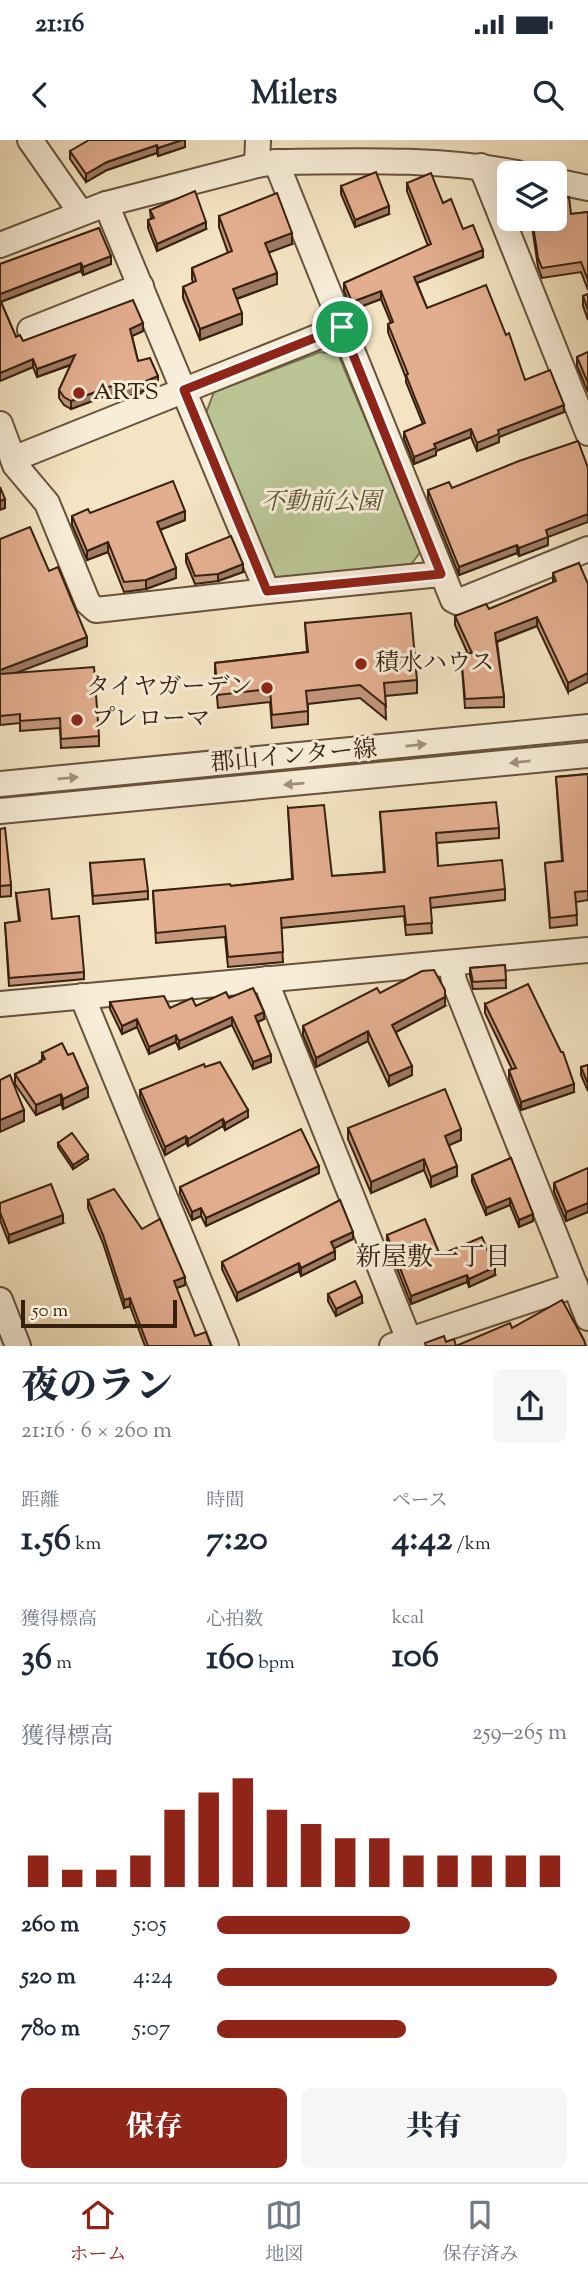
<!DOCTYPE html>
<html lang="ja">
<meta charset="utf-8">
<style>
body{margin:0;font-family:"Sorts Mill Goudy","Noto Serif JP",serif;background:#f6f6f7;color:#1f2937;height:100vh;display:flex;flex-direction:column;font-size:26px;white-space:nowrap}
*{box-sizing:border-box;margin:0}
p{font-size:23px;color:#747a83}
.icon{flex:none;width:38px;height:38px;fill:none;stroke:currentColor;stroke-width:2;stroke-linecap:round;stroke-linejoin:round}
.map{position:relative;height:1206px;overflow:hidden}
.details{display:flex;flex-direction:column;background:#fff;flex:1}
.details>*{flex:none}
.controls{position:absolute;left:497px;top:21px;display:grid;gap:14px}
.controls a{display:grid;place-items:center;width:70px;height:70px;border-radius:10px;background:#fff;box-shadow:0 7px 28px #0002;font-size:35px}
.scale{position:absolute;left:21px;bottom:18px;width:156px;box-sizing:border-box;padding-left:7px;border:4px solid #37210e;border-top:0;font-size:19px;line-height:24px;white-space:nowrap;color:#37210e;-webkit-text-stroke:5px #f8edd8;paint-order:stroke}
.pin{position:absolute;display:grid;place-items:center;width:60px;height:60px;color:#fff;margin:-30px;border:4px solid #fff;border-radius:50%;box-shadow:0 2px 7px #0007}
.round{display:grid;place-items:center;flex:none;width:74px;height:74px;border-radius:10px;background:#f6f6f7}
.overview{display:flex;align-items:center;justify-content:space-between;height:119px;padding:0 21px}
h1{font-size:38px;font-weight:800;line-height:52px}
.metrics{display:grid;grid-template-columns:repeat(3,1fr);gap:10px;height:119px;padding:7px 21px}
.metrics div{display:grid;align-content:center}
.metrics b{font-size:35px;font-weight:800}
.metrics small{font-size:19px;font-weight:400}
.metrics p{font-size:19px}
.chart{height:196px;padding:14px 21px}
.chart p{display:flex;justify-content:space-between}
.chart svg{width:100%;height:126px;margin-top:7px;stroke:#8f2418;stroke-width:6}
.button{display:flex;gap:14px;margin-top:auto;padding:14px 21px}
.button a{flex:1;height:80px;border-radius:10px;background:#8f2418;color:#fff;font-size:28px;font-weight:800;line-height:80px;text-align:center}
.button a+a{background:#f6f6f7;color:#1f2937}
ul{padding:0 21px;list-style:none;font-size:23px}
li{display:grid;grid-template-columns:112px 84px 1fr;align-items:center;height:52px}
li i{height:18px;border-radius:9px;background:#8f2418}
.status{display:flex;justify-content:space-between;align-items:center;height:49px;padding:0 35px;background:#fff;direction:ltr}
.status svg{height:19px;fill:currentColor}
header{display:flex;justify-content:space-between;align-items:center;height:91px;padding:0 21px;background:#fff;font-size:32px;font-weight:800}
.dock{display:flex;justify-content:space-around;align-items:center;height:98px;border-top:2px solid #e0e1e3;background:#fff;font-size:19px;color:#747a83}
.dock a{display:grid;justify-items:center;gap:4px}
.dock .current{color:#8f2418}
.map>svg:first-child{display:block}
.green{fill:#bac495;stroke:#787252;stroke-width:2}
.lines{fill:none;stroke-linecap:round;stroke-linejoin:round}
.minor-casing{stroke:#66523b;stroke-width:28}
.minor{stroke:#f8edd8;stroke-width:24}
.wall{fill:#c3967c;stroke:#37210e;stroke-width:2}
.shaded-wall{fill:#9f7a65;stroke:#37210e;stroke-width:2}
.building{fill:#e3ae90;stroke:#37210e;stroke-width:2}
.oneway{fill:#a1917d}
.route-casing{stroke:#fff;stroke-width:14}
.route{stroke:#8f2418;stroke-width:9}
.poi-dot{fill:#8f2418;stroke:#f8edd8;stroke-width:2.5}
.labels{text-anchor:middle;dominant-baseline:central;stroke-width:6;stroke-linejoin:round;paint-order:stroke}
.poi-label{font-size:24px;fill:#37210e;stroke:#f8edd8;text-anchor:start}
.park-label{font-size:24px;font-style:italic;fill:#5e5236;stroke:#f8edd8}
.street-label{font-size:24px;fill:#37210e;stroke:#f8edd8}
.neighbourhood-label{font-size:26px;fill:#37210e;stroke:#f8edd8}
</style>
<div class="status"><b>21:16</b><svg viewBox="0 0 49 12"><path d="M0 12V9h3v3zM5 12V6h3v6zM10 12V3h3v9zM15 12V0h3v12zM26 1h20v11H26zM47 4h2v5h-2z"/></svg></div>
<header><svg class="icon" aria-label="back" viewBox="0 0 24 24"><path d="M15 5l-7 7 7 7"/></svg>Milers<svg class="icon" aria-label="search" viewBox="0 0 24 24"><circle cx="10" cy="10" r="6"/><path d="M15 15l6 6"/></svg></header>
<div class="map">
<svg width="588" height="1206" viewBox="0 0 588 1206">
<rect width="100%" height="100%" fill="#f4e4c3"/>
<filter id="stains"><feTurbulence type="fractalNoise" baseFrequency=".00286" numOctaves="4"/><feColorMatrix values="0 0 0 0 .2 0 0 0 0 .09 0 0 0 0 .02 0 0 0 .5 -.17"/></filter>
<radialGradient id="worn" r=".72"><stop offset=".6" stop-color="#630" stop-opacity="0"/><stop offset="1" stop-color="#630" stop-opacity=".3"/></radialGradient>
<!-- green -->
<polygon class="green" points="320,212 338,214 421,411 409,427 281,443 271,438 206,273 214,252"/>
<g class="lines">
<!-- minor casing -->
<g class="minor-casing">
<g id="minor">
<polyline points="30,0 81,73"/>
<polyline points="276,22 453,460 457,462 588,409"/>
<polyline points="257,25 258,0"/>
<polyline points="481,26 588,293"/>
<polyline points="555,41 588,48"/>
<polyline points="106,64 267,451"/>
<path d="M0 105 106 64 257 25 276 22C356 21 438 18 517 33"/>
<polyline points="30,190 141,146"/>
<polyline points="0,284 13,319 342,187"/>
<polyline points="13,319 15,325 47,363 88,463 96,470 267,451 441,434"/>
<polyline points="0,644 588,587"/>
<polyline points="0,671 588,615"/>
<polyline points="451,823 454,841 588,1178"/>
<polyline points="267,839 270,852 409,1200"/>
<polyline points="82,856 226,1206"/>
<polyline points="0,864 588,810"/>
<polyline points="0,1160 18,1206"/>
<polyline points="392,1206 575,1145"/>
</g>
</g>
<!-- minor -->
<use href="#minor" class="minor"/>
</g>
<!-- wall -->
<g class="wall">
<polygon points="185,0 185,7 158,16 157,13 107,30 86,42 70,19 70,11"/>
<polygon points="407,43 443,63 483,117 417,143 427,168 506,195 525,240 564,272 499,297 499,302 477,311 471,297 436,311 436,315 414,324 404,299 404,292 423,284 406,242 406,238 388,192 388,184 391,183 381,159 352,170 344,151 344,143 428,106 407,51"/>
<polygon points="341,46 389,74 355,87 341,54"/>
<polygon points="560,59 571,74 588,72 588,150 581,132 542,138 538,127 531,79 555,79"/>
<polygon points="150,70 206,89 157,111 148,88 148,80 151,79"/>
<polygon points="219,76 292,104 268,112 277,144 237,159 242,184 200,200 183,158 183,147 193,143 192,139 192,128 228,113 219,87"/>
<polygon points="99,88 111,124 83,135 81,131 1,162 16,197 23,201 143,191 132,196 138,221 158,245 125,258 122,250 71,269 64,265 59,258 59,250 71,225 37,237 33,227 0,241 0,124"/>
<polygon points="588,154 588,180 583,166 583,156"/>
<polygon points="588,212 588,252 577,226 577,217"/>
<polygon points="452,348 548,397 548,405 519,416 517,413 459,435 428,358 428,350"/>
<polygon points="90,373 185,380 160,390 176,438 146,449 124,452 108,412 87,420 72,385 72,376"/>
<polygon points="0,399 49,431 87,506 18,532 99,596 99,606 61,608 60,588 20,591 20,583 0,585"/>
<polygon points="186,414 243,432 218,441 195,444 186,422"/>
<polygon points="579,423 568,552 537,486 497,502 504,557 504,567 465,568 461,514 468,514 455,485 455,476 489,469 553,443 553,433"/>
<polygon points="305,483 417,540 417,553 385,556 386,579 360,558 308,564 308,584 272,588 270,562 218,568 215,536 215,523 307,512"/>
<polygon points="588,634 588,760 576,762 577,785 550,788 545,723 562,721 556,637"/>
<polygon points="288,668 332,736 384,732 380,672 499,688 499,698 437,703 438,726 505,749 505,760 430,768 432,793 406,795 404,776 281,788 283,822 228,827 225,797 156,803 153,751 231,746 292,739"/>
<polygon points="0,689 11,745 11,756 0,757"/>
<polygon points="90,723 148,751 148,759 93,764"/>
<polygon points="16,753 52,779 84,832 84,839 9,846 5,783 19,782"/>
<polygon points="505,825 506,848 473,849 470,836 470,828"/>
<polygon points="380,853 445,866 396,892 412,935 389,946 368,901 316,927 303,895 303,886"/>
<polygon points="229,858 264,879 258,882 271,922 253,929 232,885 179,909 176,902 149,914 137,887 122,894 110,869 110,862 170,868 196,866"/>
<polygon points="485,864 574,952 521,970 509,939 509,930 512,929 485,873"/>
<polygon points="42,913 88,957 63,969 61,964 36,975 15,944 15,934 40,923 40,921 42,920"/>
<polygon points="588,925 588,951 581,935 581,927"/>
<polygon points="205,927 248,977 225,990 223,986 188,1006 186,1003 165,1015 140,957 140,950"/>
<polygon points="348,988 461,1000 449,1005 457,1036 431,1047 424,1030 371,1053 348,999"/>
<polygon points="58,1003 88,1019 73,1029 58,1007"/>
<polygon points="511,1018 533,1081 519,1087 510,1065 486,1075 472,1042 472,1035"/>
<polygon points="588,1028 588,1072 566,1081 554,1052 554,1043"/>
<polygon points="319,1033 206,1086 201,1076 192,1080 180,1054 180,1047"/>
<polygon points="88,1060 142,1089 185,1145 176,1148 195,1196 211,1206 145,1206 130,1166 124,1168 103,1103 88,1068"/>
<polygon points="0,1063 63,1083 9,1103 0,1080"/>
<polygon points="387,1095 440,1115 495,1135 469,1147 467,1142 411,1164 387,1103"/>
<polygon points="353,1099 334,1108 335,1119 301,1136 299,1131 237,1161 222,1129 222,1122"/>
<polygon points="328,1154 362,1163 336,1176 328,1161"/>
</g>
<!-- shaded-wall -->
<g class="shaded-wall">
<polygon points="182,0 185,0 185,7 158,16 158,8"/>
<polygon points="157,5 157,13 107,30 86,42 86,34 107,22"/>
<polygon points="389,66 389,74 355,87 355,80"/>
<polygon points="206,82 206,89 157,111 157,104"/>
<polygon points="292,93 292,104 265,114 265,103"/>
<polygon points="483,110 483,117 414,144 414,137"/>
<polygon points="111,116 111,124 83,135 83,127"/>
<polygon points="81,123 81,131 0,162 0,154"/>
<polygon points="277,133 277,144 233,160 233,149"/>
<polygon points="381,151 381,159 352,170 352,162"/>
<polygon points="242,173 242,184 200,200 200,189"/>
<polygon points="143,183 143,191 130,197 130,189"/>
<polygon points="75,215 75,223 37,237 37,229"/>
<polygon points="33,219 33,227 0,241 0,233"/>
<polygon points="158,236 158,245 125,258 125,250"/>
<polygon points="122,242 122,250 71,269 71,261"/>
<polygon points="564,265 564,272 499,297 499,302 477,311 477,303 498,290"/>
<polygon points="471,289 471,297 436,311 436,315 414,324 414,317 434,304"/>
<polygon points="5,359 5,368 0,370 0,361"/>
<polygon points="185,371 185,380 157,391 157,382"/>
<polygon points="588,374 588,382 548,397 548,405 519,416 519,408 546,390"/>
<polygon points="108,402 108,412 87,420 87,411"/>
<polygon points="517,405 517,413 459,435 459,427"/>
<polygon points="243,424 243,432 218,441 218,434"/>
<polygon points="176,428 176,438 146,449 146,440"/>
<polygon points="537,477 537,486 495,502 495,493"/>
<polygon points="87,497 87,506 0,539 0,530"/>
<polygon points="588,533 588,542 568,552 568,543"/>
<polygon points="445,857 445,866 392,894 392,885"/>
<polygon points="264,872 264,879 255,883 255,876"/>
<polygon points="232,877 232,885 179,909 179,901"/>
<polygon points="137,879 137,887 122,894 122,886"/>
<polygon points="368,891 368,901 316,927 316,918"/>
<polygon points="176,895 176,902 149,914 149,907"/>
<polygon points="271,915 271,922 253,929 253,922"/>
<polygon points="412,926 412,935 389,946 389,936"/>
<polygon points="574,944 574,952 521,970 521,962"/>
<polygon points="88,947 88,957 63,969 63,959"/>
<polygon points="61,954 61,964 36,975 36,965"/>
<polygon points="24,970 24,981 0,992 0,980"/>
<polygon points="248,970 248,977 225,990 225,983"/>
<polygon points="223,979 223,986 188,1006 188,999"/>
<polygon points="461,989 461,1000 445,1007 445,996"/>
<polygon points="186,996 186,1003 165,1015 165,1007"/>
<polygon points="88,1015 88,1019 73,1029 73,1025"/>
<polygon points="424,1019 424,1030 371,1053 371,1042"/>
<polygon points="319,1026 319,1033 206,1086 206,1078"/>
<polygon points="457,1026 457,1036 431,1047 431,1037"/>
<polygon points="510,1058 510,1065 486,1075 486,1068"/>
<polygon points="588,1063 588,1072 566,1081 566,1072"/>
<polygon points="201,1068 201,1076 192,1080 192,1072"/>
<polygon points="533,1074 533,1081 519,1087 519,1080"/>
<polygon points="63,1075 63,1083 9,1103 9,1095"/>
<polygon points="353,1092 353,1099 331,1110 331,1102"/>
<polygon points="335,1111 335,1119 301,1136 301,1128"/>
<polygon points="299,1123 299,1131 237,1161 237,1153"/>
<polygon points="495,1127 495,1135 469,1147 469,1139"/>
<polygon points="467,1135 467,1142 411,1164 411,1156"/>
<polygon points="185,1137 185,1145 174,1149 174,1141"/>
<polygon points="362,1156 362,1163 336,1176 336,1169"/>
<polygon points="130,1158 130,1166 124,1168 124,1160"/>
</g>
<!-- building -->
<g class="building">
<polygon points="89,0 182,0 158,8 157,5 107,22 86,34 70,11"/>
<polygon points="376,32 389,66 355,80 341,46"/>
<polygon points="431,33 443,63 451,59 463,89 473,85 483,110 414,137 427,168 486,145 506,195 509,193 525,240 550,230 564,265 498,290 499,294 477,303 471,289 434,304 436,308 414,317 404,292 425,283 406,235 408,234 388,184 393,182 381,151 352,162 344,143 431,104 407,43"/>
<polygon points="195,51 206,82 157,104 148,80 154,78 150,70"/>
<polygon points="559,51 560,59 569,57 571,74 588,72 588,140 581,122 542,128 538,118 532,79 555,79 555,52"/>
<polygon points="277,53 292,93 265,103 277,133 233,149 242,173 200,189 183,147 196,141 192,128 232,111 219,76"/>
<polygon points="99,88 111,116 83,127 81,123 0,154 0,124"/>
<polygon points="588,154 588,170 583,156"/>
<polygon points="0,160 16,197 20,195 23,201 133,160 143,183 130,189 138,221 150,218 158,236 125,250 122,242 71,261 64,257 59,250 75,215 37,229 33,219 0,233"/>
<polygon points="588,212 588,243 577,217"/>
<polygon points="578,301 588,328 588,374 546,390 548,397 519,408 517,405 459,427 428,350 449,342 452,348 519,321"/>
<polygon points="173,341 185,371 157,382 176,428 146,440 124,442 108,402 87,411 72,376 88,369 90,373"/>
<polygon points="0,347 5,359 0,361"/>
<polygon points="30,387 49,431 58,427 87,497 0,530 0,399"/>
<polygon points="231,396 243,424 218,434 195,436 186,414"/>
<polygon points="579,423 588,444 588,533 568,543 537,477 495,493 504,557 465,559 461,514 472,513 455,476 486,464 489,469 556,441 553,433"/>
<polygon points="411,473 417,540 384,543 386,566 360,545 306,551 308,571 272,575 270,549 218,555 215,523 308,512 305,483"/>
<polygon points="94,527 99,596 61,599 60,578 20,581 20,574 0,576 0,534"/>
<polygon points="588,634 588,751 575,752 577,775 550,778 545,723 563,721 556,637"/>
<polygon points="496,662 499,688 436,693 438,726 502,720 505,749 430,758 432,783 406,785 404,766 281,778 283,812 228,817 225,786 156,793 153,751 230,744 231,746 293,739 288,668 324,665 332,736 385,732 380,672"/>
<polygon points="5,688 11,745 0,746 0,689"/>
<polygon points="144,719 148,751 93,756 90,723"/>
<polygon points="49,749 52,779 79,776 84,832 9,838 5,783 20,781 16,753"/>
<polygon points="505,825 506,840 473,842 470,828"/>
<polygon points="434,830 445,850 445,857 392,885 412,926 389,936 368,891 316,918 303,886 377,848 380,853 422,831"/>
<polygon points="528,844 561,912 563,912 574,944 521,962 509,930 516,928 485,864"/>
<polygon points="253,848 264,872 255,876 271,915 253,922 232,877 179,901 176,895 149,907 137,879 122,886 110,862 164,856 170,868 192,858 196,866 226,852 229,858"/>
<polygon points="62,903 68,915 73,913 88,947 63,959 61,954 36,965 15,934 41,922 40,921 45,919 42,913"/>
<polygon points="220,922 248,970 225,983 223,979 188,999 186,996 165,1007 140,950 204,924 205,927"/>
<polygon points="588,925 588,944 581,927"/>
<polygon points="10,935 24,970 0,980 0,940"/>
<polygon points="445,949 461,989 445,996 457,1026 431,1037 424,1019 371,1042 348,988"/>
<polygon points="301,989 319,1026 206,1078 201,1068 192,1072 180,1047"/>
<polygon points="72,993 88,1015 73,1025 58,1003"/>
<polygon points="511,1018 533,1074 519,1080 510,1058 486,1068 472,1035"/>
<polygon points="588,1028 588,1063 566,1072 554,1043"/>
<polygon points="51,1044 63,1075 9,1095 0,1072 0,1063"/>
<polygon points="114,1049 142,1089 160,1079 185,1137 174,1141 195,1196 206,1192 211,1206 148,1206 130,1158 124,1160 103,1095 88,1060"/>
<polygon points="340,1060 353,1092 331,1102 335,1111 301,1128 299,1123 237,1153 222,1122"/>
<polygon points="425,1079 440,1115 482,1097 495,1127 469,1139 467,1135 411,1156 387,1095"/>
<polygon points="355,1141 362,1156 336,1169 328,1154"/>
<polygon points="562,1160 584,1200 586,1206 456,1206 510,1183 512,1188"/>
<polygon points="444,1196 446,1202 454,1199 456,1206 426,1206 425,1203"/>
</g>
<!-- one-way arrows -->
<defs><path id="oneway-solid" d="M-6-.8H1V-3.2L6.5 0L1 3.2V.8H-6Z" transform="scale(1.75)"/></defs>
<g class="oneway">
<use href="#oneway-solid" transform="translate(416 605) rotate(-6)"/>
<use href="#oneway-solid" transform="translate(520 622) rotate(174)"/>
<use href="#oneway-solid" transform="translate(68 638) rotate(-5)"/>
<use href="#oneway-solid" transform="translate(294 644) rotate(175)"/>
</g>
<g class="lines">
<!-- route casing -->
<g class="route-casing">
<polygon id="route" points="342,187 441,434 267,451 184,250"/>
</g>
<!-- route -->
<use href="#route" class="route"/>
</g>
<!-- markers -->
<g class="poi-dot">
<circle cx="79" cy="253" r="7"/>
<circle cx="361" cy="524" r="7"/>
<circle cx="267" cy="548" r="7"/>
<circle cx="77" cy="580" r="7"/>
</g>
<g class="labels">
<!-- poi labels -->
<g class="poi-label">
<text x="93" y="253">ARTS</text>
<text x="375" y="524">積水ハウス</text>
<text x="253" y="548" text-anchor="end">タイヤガーデン</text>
<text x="91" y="580">プレローマ</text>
</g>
<!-- park labels -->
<g class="park-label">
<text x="321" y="363">不動前公園</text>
</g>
<!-- street labels -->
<g class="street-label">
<text transform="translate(294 617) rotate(-5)">郡山インター線</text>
</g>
<!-- neighbourhood labels -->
<g class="neighbourhood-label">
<text x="433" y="1118">新屋敷一丁目</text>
</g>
</g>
<rect width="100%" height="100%" filter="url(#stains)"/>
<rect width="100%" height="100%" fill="url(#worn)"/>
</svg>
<div class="controls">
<a><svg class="icon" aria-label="layers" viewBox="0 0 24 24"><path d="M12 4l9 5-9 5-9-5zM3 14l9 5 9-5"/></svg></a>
</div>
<div class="scale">50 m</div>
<div class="pin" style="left:342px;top:187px;background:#1e9e55"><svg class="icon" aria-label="arrive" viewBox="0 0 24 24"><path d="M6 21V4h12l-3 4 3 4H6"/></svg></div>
</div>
<section class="details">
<div class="overview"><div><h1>夜のラン</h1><p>21:16 · 6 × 260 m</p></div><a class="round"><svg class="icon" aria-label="share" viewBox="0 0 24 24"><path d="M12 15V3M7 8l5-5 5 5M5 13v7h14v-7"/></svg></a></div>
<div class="metrics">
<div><p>距離</p><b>1.56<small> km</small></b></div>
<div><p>時間</p><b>7:20</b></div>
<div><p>ペース</p><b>4:42<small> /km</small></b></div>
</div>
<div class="metrics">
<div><p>獲得標高</p><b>36<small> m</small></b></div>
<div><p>心拍数</p><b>160<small> bpm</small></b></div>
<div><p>kcal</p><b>106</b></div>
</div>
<div class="chart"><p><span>獲得標高</span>259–265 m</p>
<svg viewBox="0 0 160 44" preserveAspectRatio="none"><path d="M5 44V33M15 44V38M25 44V38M35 44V33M45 44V17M55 44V11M65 44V6M75 44V17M85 44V22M95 44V27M105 44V27M115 44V33M125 44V33M135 44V33M145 44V33M155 44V33"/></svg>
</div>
<ul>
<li><b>260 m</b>5:05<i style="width:55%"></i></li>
<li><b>520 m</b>4:24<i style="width:97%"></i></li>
<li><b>780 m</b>5:07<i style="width:54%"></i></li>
</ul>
<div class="button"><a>保存</a><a>共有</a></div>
</section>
<nav class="dock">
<a class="current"><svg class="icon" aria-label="home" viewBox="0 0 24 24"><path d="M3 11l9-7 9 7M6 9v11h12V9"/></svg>ホーム</a>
<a><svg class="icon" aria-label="map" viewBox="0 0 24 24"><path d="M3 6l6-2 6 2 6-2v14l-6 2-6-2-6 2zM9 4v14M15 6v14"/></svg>地図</a>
<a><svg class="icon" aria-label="saved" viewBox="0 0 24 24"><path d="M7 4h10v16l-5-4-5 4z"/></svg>保存済み</a>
</nav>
